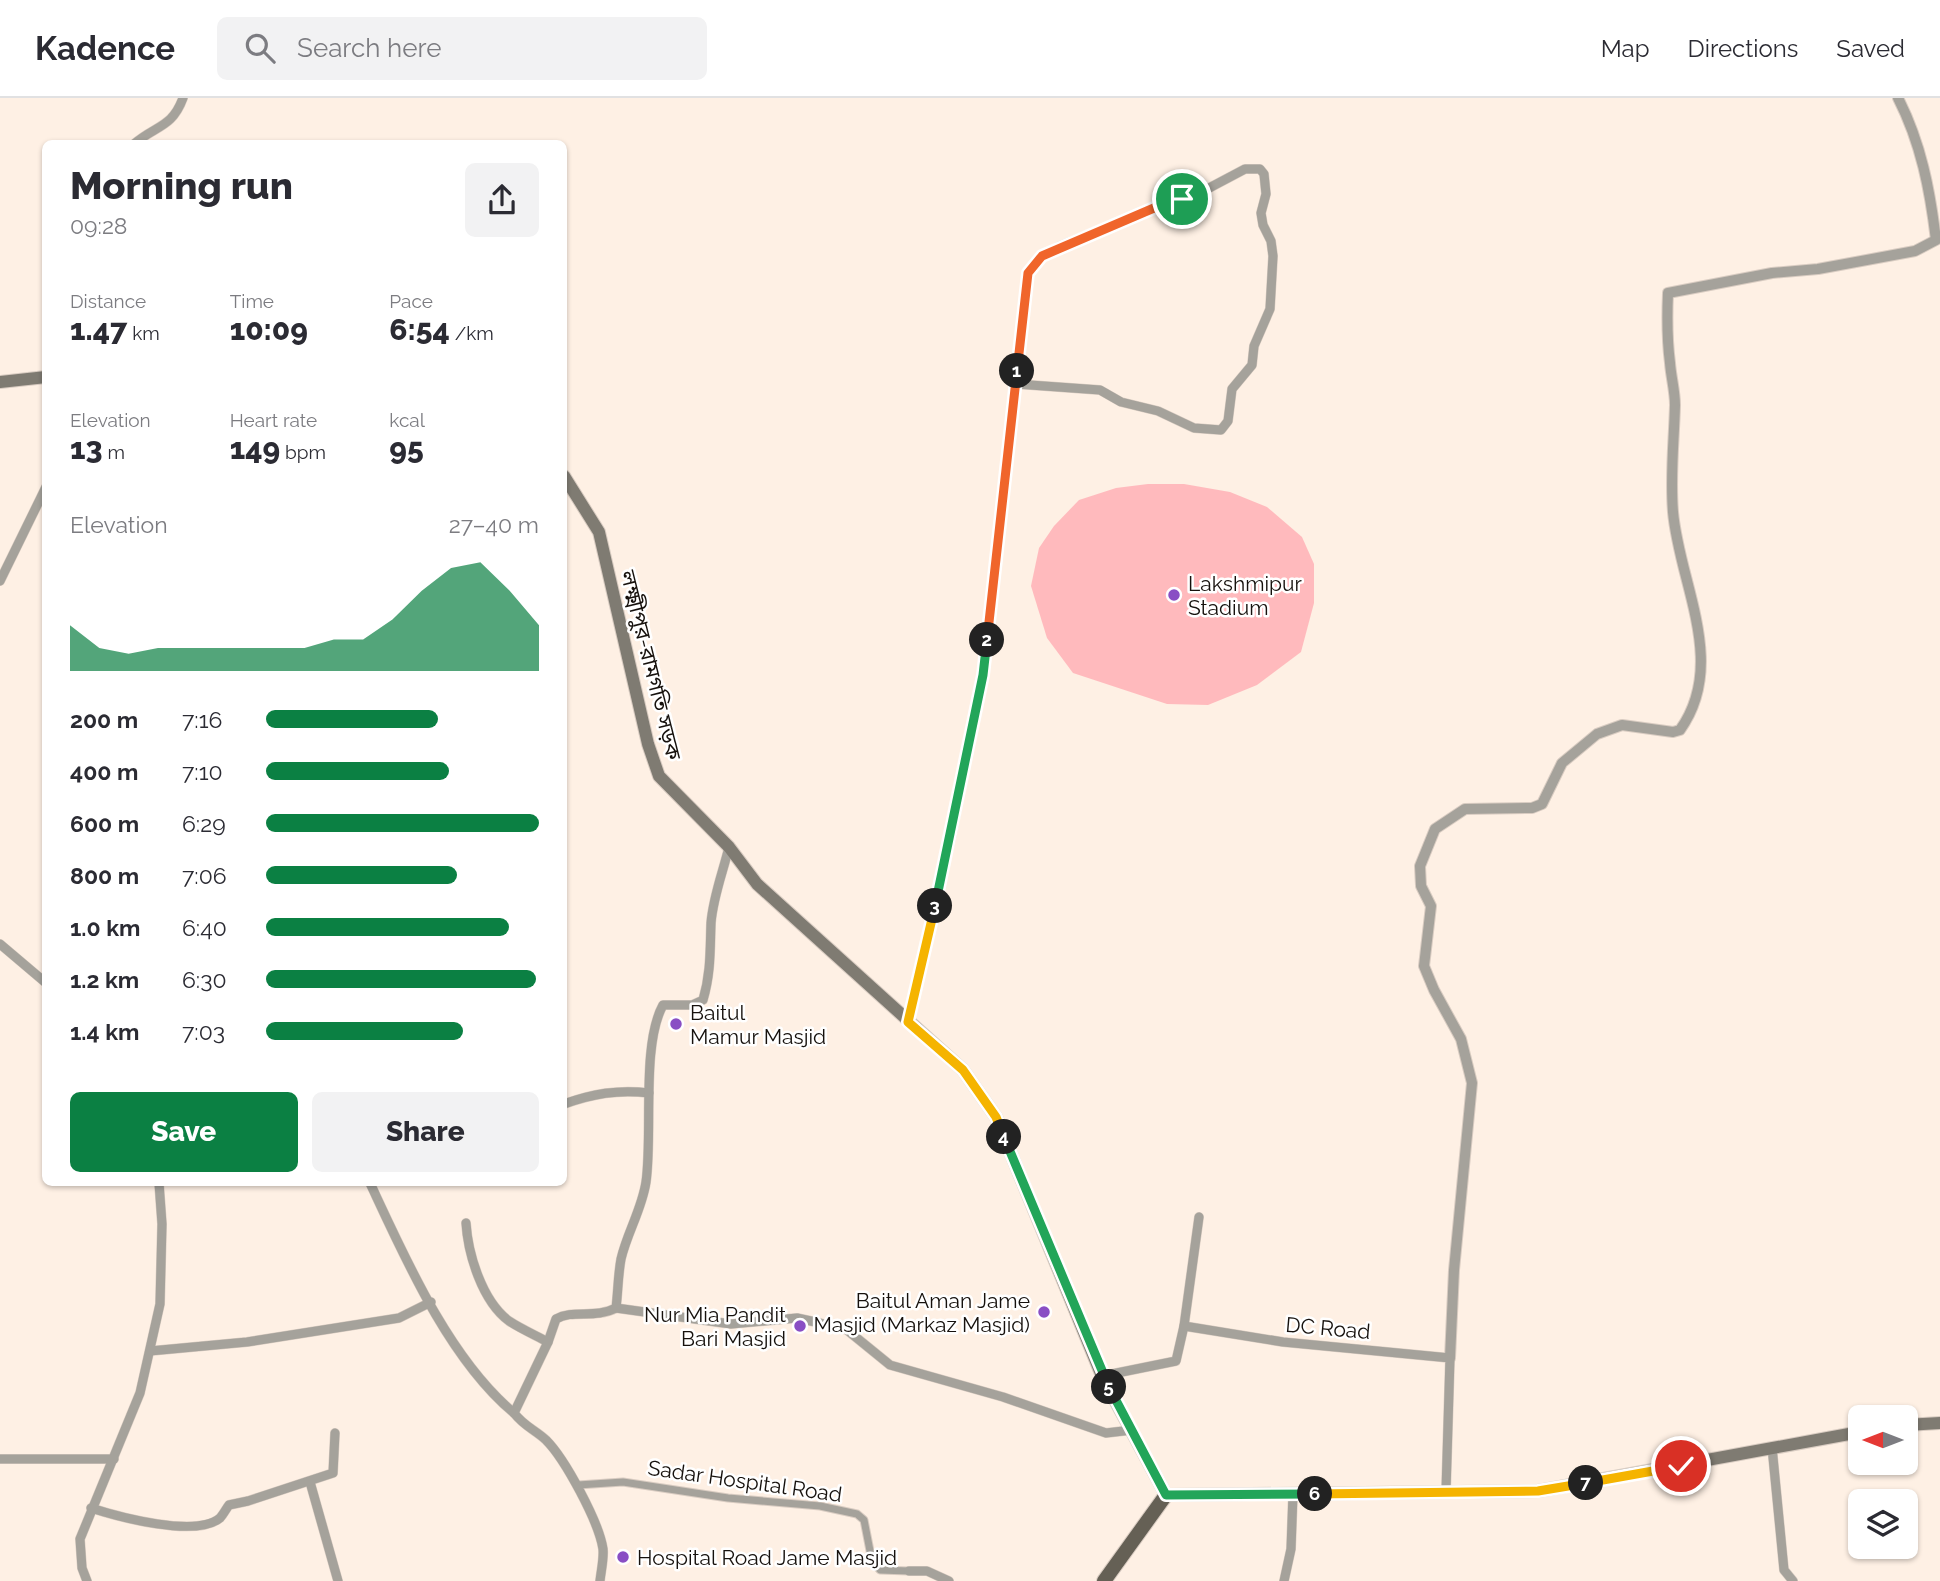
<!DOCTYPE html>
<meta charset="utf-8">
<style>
body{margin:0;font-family:Raleway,"Noto Sans Bengali",sans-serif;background:#f2f2f3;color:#2b2b33;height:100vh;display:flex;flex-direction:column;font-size:26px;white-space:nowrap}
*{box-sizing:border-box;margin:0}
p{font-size:23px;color:#7c7c81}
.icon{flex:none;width:38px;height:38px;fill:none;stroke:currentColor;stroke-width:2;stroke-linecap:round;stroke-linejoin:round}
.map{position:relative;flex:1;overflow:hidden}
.panel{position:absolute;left:42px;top:42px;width:525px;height:1046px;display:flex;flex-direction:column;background:#fff;border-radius:10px;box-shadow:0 2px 5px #0004}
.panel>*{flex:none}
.needle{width:46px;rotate:270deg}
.controls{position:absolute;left:1848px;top:1307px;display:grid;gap:14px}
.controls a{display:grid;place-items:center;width:70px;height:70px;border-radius:10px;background:#fff;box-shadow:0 2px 5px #0004;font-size:35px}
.pin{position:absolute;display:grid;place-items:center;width:60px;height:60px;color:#fff;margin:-30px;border:4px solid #fff;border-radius:50%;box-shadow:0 2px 7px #0007}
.km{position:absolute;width:35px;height:35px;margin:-18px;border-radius:50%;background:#222;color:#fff;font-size:19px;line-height:35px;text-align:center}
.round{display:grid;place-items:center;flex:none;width:74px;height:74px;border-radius:10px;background:#f2f2f3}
.head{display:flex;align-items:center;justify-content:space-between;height:119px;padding:0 28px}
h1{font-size:38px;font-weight:800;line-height:52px}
.metrics{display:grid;grid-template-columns:repeat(3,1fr);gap:10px;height:119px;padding:7px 28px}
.metrics div{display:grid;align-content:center}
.metrics b{font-size:30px;font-weight:800}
.metrics small{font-size:19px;font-weight:400}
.metrics p{font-size:19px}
.chart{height:196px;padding:14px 28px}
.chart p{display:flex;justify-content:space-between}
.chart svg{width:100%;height:126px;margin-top:7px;fill:#0b8043;opacity:.7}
.button{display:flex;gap:14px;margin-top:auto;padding:14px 28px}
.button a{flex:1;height:80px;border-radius:10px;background:#0b8043;color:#fff;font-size:28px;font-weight:800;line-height:80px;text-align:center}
.button a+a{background:#f2f2f3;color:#2b2b33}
ul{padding:0 28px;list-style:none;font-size:23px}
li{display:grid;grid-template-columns:112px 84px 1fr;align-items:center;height:52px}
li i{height:18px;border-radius:9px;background:#0b8043}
header{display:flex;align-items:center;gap:42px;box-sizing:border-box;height:98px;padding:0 35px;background:#fff;border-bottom:2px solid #e1e1e2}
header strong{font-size:33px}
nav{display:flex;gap:38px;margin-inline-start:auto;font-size:24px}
.search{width:490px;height:63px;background:#f2f2f3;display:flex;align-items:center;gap:18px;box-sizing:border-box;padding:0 24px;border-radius:10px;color:#7c7c81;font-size:26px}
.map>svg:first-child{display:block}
.green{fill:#ffbabd}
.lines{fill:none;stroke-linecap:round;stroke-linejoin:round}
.pedestrian-casing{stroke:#d9ccc2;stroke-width:9}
.minor-casing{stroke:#d9ccc2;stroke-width:10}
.tertiary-casing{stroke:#d9ccc2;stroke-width:12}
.secondary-casing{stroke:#d9ccc2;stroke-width:14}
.primary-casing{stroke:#d9ccc2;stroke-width:16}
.pedestrian{stroke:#a5a29b;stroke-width:7}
.minor{stroke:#a5a29b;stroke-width:9}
.tertiary{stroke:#a5a29b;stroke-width:10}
.secondary{stroke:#7f7b72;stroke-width:12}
.primary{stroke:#656055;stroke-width:14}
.split-1-casing{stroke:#fff;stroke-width:14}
.split-2-casing{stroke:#fff;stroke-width:14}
.split-3-casing{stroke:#fff;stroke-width:14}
.split-4-casing{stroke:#fff;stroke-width:14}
.split-5-casing{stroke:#fff;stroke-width:14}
.split-6-casing{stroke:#fff;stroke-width:14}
.split-7-casing{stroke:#fff;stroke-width:14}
.split-8-casing{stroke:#fff;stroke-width:14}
.split-1{stroke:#f0652b;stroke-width:9}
.split-2{stroke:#f0652b;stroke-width:9}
.split-3{stroke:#22a559;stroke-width:9}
.split-4{stroke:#f5b400;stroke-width:9}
.split-5{stroke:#22a559;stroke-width:9}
.split-6{stroke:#22a559;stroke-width:9}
.split-7{stroke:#f5b400;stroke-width:9}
.split-8{stroke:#f5b400;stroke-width:9}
.poi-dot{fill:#894ec4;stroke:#fff;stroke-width:2.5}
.labels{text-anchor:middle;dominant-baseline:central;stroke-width:5;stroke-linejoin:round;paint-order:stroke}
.poi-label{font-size:21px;fill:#16110d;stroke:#fff;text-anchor:start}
.street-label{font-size:21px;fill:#16110d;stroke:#fff}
</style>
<header>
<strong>Kadence</strong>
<div class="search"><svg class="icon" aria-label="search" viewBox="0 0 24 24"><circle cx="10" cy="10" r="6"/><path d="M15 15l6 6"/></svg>Search here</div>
<nav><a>Map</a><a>Directions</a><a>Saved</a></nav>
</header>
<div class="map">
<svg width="1940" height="1483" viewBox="0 0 1940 1483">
<rect width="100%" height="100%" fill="#fef0e4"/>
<!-- green -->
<polygon class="green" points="1148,386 1184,386 1230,394 1267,409 1302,439 1314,466 1314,505 1301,554 1257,587 1208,607 1167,606 1073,575 1047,540 1031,488 1039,450 1054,428 1079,402 1116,390"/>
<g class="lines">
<!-- pedestrian casing -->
<g class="pedestrian-casing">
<polyline id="pedestrian" points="578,1387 623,1384 728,1400 820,1408 857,1416 864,1422 872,1463 880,1472 909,1473"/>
</g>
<!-- minor casing -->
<g class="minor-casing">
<g id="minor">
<path d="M134 46C156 27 172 30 183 0"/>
<polyline points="0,483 46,389"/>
<polyline points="0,846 46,885"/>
<polyline points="908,924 951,740 983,577 1028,175 1042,158 1058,149 1168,104 1194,98 1245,71 1260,71 1264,76 1266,96 1261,115 1263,127 1271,143 1273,158 1270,211 1254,248 1252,267 1232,291 1228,323 1221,332 1194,330 1158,313 1121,304 1100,292 1016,286"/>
<path d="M564 1006C592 996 618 991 649 995"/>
<path d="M370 1085C405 1160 449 1261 514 1315"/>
<path d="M466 1125C468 1156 482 1203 509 1223 521 1231 535 1237 548 1244"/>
<polyline points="616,1210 731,1226 797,1220 820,1225 847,1232 890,1267 1003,1299 1106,1335 1132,1332"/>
<polyline points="1184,1228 1199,1119"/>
<polyline points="150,1253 247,1244 399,1220 431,1204"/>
<polyline points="1102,1278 1176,1263 1184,1228 1283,1244 1450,1260 1446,1393"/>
<polyline points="1772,1349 1784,1472 1793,1483"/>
<polyline points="0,1361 114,1361"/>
<polyline points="310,1384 338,1483"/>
<path d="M91 1410C119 1419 196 1440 220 1420 223 1417 226 1411 229 1407L248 1403 333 1375 335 1335"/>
<polyline points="909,1473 927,1473 949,1483"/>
<polyline points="87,1483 82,1470 80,1441 140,1295 160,1206 162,1126 159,1085"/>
<path d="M600 1483C601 1473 604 1461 603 1451 599 1424 565 1361 546 1342 534 1331 525 1329 514 1315L548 1244 556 1221C573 1211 595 1221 616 1210 618 1194 618 1177 621 1161 627 1135 642 1111 646 1084 653 1035 641 947 663 907H692L703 902C711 875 710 852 711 825 713 799 723 774 729 749"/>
<polyline points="1284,1483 1291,1451 1293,1396"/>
</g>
</g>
<!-- tertiary casing -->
<g class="tertiary-casing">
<path id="tertiary" d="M1450 1260 1454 1172 1472 985 1461 941 1434 892 1424 868 1431 808 1421 788 1420 768 1435 731 1465 711 1532 710 1542 706 1562 665 1597 636 1622 627 1673 634 1680 632C1728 565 1679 485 1673 414 1670 377 1674 344 1675 307 1675 293 1671 279 1670 265 1667 242 1667 218 1668 195L1772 175 1818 171 1915 153 1936 142C1930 92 1921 45 1898 0"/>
</g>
<!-- secondary casing -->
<g class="secondary-casing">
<g id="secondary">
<polyline points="0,284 46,279"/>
<polyline points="564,378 599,434 648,646 659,678 729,749 757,786 963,972 996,1019 1102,1278 1166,1397 1538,1393 1860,1334"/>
<polyline points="1906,1327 1940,1325"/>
</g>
</g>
<!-- primary casing -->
<g class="primary-casing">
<polyline id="primary" points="1104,1483 1166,1397"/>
</g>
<!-- pedestrian -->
<use href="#pedestrian" class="pedestrian"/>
<!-- minor -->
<use href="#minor" class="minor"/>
<!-- tertiary -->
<use href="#tertiary" class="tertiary"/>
<!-- secondary -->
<use href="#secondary" class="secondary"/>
<!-- primary -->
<use href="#primary" class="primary"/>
</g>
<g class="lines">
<!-- split-1 casing -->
<g class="split-1-casing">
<polyline id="split-1" points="1017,273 1028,175 1042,158 1168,104 1182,101"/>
</g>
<!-- split-2 casing -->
<g class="split-2-casing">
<polyline id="split-2" points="987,542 1017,273"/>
</g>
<!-- split-3 casing -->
<g class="split-3-casing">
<polyline id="split-3" points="935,808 983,577 987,542"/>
</g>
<!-- split-4 casing -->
<g class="split-4-casing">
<polyline id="split-4" points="935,808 908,924 963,972 996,1019 1004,1039"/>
</g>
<!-- split-5 casing -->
<g class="split-5-casing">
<polyline id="split-5" points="1004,1039 1109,1289"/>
</g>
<!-- split-6 casing -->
<g class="split-6-casing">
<polyline id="split-6" points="1109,1289 1166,1397 1315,1396"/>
</g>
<!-- split-7 casing -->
<g class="split-7-casing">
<polyline id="split-7" points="1315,1396 1538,1393 1586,1385"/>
</g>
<!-- split-8 casing -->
<g class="split-8-casing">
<polyline id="split-8" points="1586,1385 1681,1368"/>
</g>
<!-- split-1 -->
<use href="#split-1" class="split-1"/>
<!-- split-2 -->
<use href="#split-2" class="split-2"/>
<!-- split-3 -->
<use href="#split-3" class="split-3"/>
<!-- split-4 -->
<use href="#split-4" class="split-4"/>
<!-- split-5 -->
<use href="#split-5" class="split-5"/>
<!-- split-6 -->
<use href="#split-6" class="split-6"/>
<!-- split-7 -->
<use href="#split-7" class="split-7"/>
<!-- split-8 -->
<use href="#split-8" class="split-8"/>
</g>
<!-- markers -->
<g class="poi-dot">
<circle cx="1174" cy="497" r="7"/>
<circle cx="676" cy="926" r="7"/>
<circle cx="1044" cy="1214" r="7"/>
<circle cx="800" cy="1228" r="7"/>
<circle cx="623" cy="1459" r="7"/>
</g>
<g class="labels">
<!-- poi labels -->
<g class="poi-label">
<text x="1188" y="485">Lakshmipur<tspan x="1188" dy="24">Stadium</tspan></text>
<text x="690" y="914">Baitul<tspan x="690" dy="24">Mamur Masjid</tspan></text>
<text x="1030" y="1202" text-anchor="end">Baitul Aman Jame<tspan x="1030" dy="24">Masjid (Markaz Masjid)</tspan></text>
<text x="786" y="1216" text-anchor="end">Nur Mia Pandit<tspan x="786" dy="24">Bari Masjid</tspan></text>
<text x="637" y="1459">Hospital Road Jame Masjid</text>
</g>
<!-- street labels -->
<g class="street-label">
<text transform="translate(651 567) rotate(76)">লক্ষ্মীপুর-রামগতি সড়ক</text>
<text transform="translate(1328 1230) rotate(5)">DC Road</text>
<text transform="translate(745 1383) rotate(8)">Sadar Hospital Road</text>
</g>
</g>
</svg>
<div class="controls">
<a><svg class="needle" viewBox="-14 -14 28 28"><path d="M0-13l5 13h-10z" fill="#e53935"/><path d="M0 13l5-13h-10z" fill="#7c7c81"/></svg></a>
<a><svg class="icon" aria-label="layers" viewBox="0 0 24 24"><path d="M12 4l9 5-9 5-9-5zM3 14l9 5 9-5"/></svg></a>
</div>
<div class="pin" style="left:1182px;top:101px;background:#1e9e55"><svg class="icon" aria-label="arrive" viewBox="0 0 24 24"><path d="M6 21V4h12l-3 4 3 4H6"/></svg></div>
<div class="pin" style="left:1681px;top:1368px;background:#d93025"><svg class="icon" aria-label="check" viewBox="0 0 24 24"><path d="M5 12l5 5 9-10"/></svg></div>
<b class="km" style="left:1017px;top:273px">1</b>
<b class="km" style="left:987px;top:542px">2</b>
<b class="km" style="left:935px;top:808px">3</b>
<b class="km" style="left:1004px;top:1039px">4</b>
<b class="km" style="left:1109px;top:1289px">5</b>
<b class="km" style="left:1315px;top:1396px">6</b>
<b class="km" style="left:1586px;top:1385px">7</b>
<section class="panel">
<div class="head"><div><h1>Morning run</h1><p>09:28</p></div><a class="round"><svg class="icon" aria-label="share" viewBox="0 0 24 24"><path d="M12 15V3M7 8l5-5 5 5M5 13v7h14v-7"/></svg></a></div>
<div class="metrics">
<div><p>Distance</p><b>1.47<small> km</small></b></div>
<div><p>Time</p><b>10:09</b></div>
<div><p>Pace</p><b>6:54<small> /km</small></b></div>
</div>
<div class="metrics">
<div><p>Elevation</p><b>13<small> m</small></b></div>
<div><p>Heart rate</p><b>149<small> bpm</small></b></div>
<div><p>kcal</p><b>95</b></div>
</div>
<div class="chart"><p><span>Elevation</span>27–40 m</p>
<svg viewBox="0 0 160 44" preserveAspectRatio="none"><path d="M0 44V28L10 36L20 38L30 36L40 36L50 36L60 36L70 36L80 36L90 33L100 33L110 26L120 16L130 8L140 6L150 16L160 28V44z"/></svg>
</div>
<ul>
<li><b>200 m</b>7:16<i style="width:63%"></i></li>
<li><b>400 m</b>7:10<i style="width:67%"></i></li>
<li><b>600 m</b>6:29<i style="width:100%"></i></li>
<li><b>800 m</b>7:06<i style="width:70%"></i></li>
<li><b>1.0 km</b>6:40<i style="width:89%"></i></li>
<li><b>1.2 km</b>6:30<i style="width:99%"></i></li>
<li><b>1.4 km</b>7:03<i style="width:72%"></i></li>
</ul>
<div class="button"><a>Save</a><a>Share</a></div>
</section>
</div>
